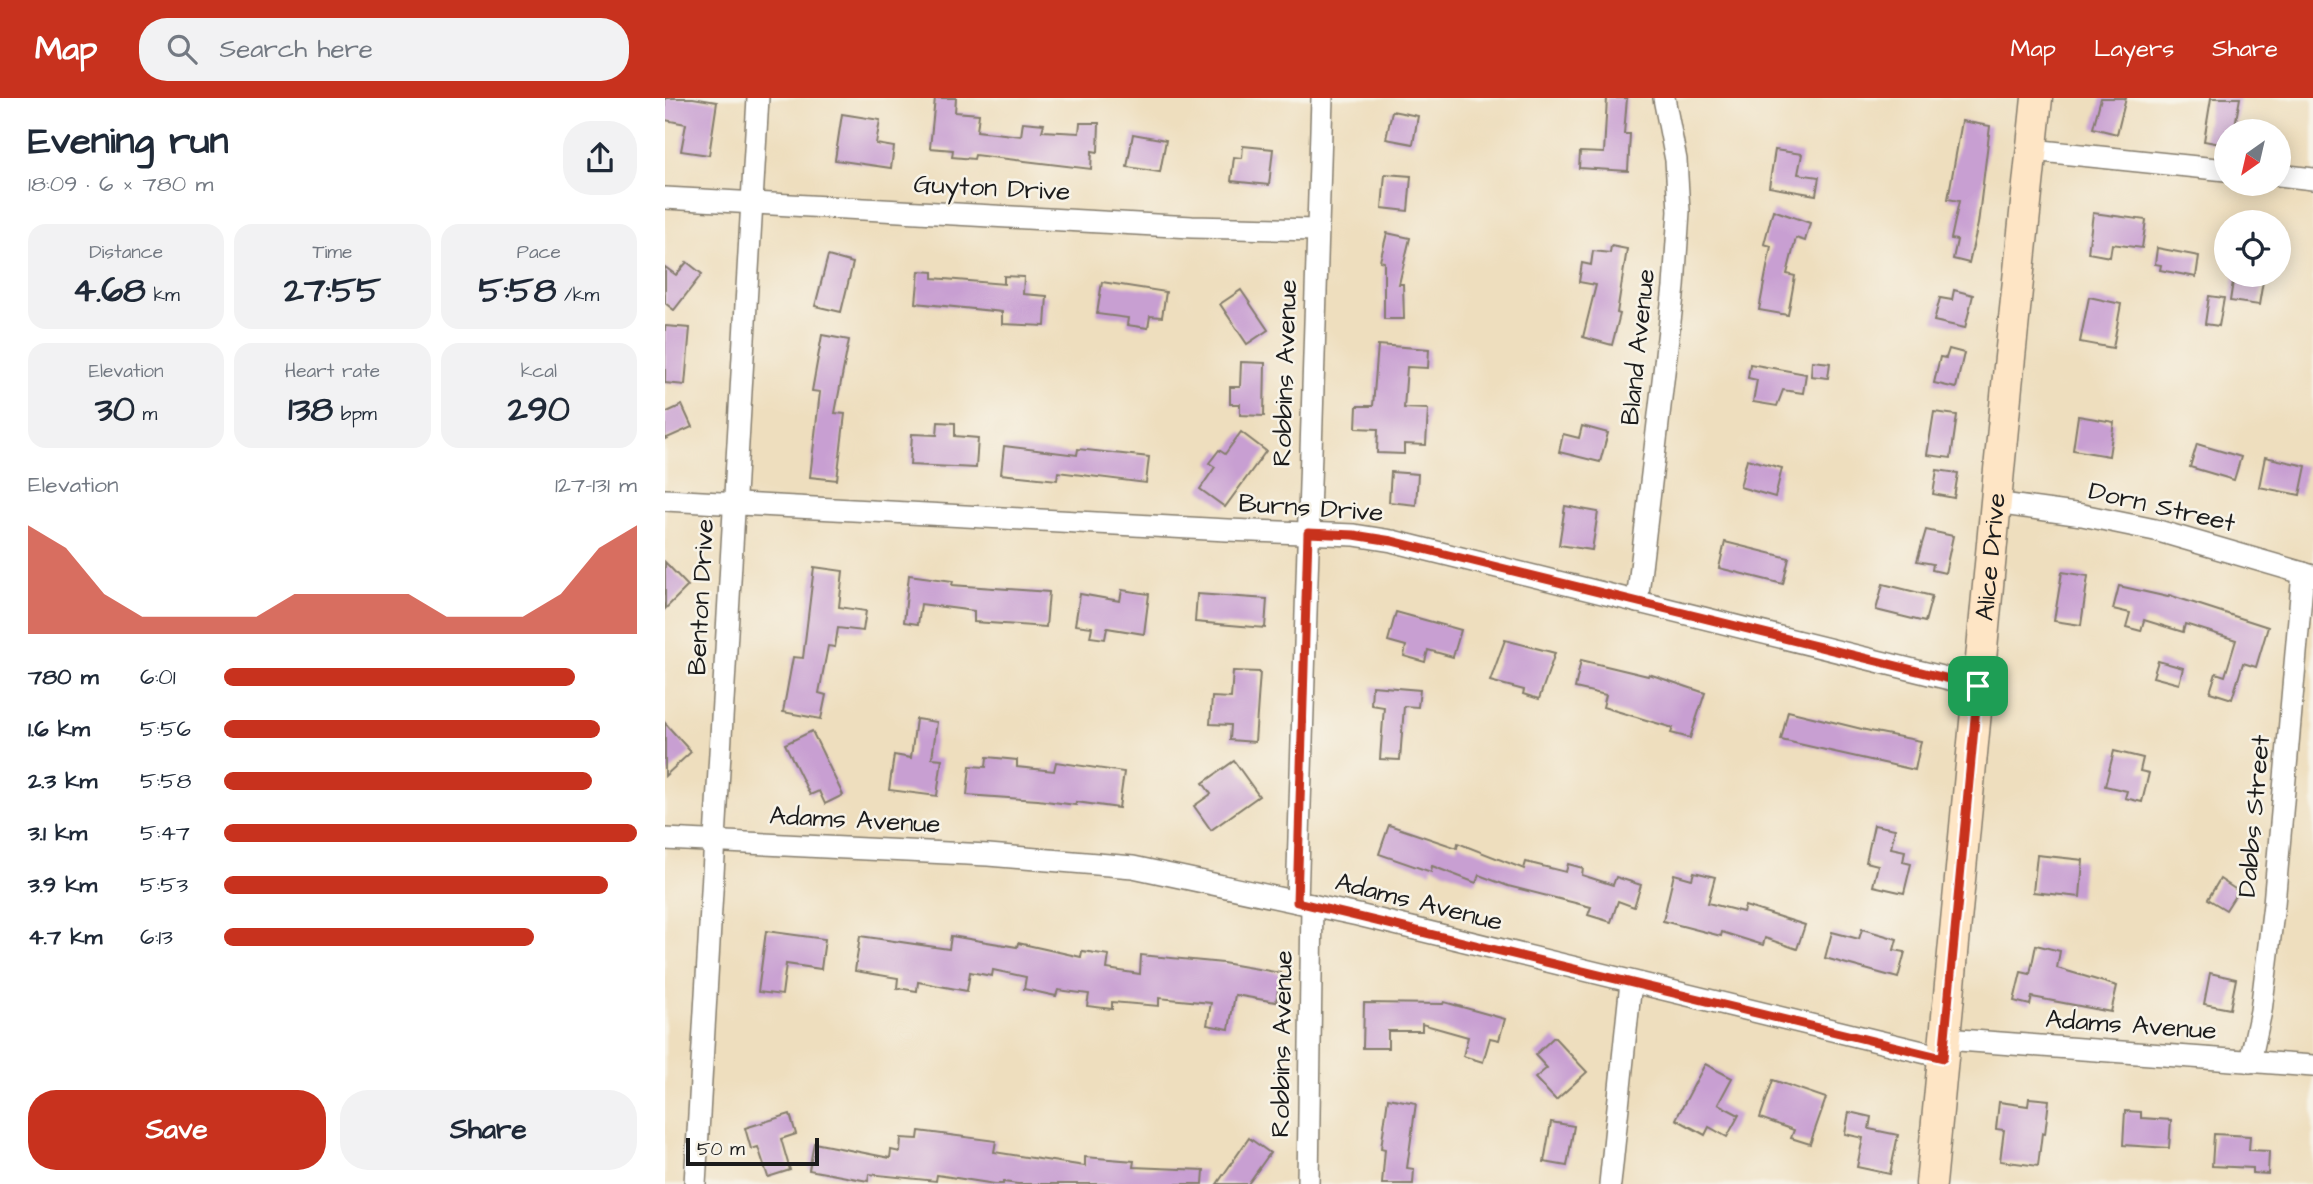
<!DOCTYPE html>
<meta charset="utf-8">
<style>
body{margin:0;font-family:"Architects Daughter",sans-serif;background:#f2f2f3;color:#1f2937;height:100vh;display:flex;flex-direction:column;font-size:26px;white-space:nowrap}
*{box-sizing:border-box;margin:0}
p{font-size:23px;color:#747a83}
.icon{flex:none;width:38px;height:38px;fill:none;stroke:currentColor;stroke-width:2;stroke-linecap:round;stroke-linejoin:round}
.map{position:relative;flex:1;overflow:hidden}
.sheet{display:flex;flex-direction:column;background:#fff;width:665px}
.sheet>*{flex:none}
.needle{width:46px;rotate:214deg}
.tools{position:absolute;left:1549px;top:21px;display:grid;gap:14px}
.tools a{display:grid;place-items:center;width:77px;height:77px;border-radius:50%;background:#fff;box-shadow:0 4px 18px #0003;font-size:35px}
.scale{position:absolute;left:21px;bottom:18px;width:133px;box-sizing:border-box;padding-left:7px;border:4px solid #1c1c1c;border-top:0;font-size:19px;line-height:24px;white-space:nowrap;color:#1c1c1c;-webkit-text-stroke:5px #f7f3e8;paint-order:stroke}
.pin{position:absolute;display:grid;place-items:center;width:60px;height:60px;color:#fff;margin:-30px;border-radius:14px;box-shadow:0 4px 10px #0006}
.round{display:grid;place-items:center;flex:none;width:74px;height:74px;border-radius:28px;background:#f2f2f3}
.headline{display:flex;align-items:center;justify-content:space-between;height:119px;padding:0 28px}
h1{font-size:38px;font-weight:700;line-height:52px}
.stats{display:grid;grid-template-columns:repeat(3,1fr);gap:10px;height:119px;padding:7px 28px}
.stats div{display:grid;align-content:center;border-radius:18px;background:#f2f2f3;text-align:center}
.stats b{font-size:35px;font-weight:700}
.stats small{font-size:19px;font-weight:400}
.stats p{font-size:19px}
.chart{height:196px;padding:14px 28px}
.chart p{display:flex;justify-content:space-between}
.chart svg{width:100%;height:126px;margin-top:7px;fill:#c8321e;opacity:.7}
.cta{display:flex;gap:14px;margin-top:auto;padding:14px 28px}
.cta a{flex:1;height:80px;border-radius:28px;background:#c8321e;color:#fff;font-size:28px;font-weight:700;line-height:80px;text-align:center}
.cta a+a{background:#f2f2f3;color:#1f2937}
ul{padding:0 28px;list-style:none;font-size:23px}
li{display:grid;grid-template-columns:112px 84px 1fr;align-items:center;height:52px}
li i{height:18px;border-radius:9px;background:#c8321e}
header{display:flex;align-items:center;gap:42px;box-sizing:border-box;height:98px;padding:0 35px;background:#c8321e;color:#fff}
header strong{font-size:33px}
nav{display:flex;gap:38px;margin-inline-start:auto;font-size:24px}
.search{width:490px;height:63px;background:#f2f2f3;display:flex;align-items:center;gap:18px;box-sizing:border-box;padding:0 24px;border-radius:28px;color:#747a83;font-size:26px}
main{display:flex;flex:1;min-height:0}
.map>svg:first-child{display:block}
.building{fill:#c89fd2}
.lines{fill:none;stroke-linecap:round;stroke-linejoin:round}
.street-casing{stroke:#857d6d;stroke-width:24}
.secondary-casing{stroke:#857d6d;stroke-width:33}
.street{stroke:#fff;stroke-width:21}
.secondary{stroke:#fee5c5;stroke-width:30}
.route-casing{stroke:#fff;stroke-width:14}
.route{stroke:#c8321e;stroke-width:9}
.labels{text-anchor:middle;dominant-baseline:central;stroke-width:5;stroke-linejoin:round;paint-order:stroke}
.street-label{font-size:26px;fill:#1c1c1c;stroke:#f7f3e8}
</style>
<header>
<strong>Map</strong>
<div class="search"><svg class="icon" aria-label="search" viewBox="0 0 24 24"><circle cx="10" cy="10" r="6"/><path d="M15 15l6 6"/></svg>Search here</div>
<nav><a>Map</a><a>Layers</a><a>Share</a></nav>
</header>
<main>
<section class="sheet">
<div class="headline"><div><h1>Evening run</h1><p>18:09 · 6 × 780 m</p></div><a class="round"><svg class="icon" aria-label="share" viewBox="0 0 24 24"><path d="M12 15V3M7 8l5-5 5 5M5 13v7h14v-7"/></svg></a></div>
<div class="stats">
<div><p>Distance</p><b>4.68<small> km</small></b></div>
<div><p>Time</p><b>27:55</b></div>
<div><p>Pace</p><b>5:58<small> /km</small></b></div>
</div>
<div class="stats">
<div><p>Elevation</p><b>30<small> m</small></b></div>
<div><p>Heart rate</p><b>138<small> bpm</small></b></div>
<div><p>kcal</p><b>290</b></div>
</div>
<div class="chart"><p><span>Elevation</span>127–131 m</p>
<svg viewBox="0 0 160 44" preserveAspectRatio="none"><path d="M0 44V6L10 14L20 30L30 38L40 38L50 38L60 38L70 30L80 30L90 30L100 30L110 38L120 38L130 38L140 30L150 14L160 6V44z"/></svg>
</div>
<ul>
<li><b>780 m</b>6:01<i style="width:85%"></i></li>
<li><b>1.6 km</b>5:56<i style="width:91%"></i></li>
<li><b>2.3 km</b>5:58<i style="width:89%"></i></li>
<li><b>3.1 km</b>5:47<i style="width:100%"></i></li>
<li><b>3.9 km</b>5:53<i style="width:93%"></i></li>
<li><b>4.7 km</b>6:13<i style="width:75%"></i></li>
</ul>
<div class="cta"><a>Save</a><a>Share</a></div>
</section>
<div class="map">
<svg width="1648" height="1086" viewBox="0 0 1648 1086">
<rect width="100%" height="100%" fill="#f7f3e8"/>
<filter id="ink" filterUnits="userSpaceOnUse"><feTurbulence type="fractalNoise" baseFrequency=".0143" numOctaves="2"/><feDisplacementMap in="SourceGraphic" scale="14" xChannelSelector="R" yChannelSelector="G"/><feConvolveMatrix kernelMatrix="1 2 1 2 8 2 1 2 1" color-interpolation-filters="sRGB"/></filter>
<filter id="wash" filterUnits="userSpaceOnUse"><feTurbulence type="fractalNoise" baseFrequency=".00686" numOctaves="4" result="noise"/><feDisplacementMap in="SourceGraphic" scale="28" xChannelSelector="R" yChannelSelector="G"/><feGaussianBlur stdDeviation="1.57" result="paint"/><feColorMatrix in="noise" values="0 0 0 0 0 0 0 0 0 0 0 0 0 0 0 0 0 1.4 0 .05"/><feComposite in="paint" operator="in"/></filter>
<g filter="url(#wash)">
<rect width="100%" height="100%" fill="#eedebe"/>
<g id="blocks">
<!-- building -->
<g class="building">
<polygon points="0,0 28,0 52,4 44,57 16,53 21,26 0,22"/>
<polygon points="270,0 291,0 290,14 314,16 312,33 356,38 358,24 379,26 377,33 414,35 415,25 434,25 433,54 427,53 426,71 310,57 309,61 287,59 288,52 265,50"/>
<polygon points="942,0 962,0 959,36 965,36 963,73 914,70 915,54 939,55"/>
<polygon points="1436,0 1461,0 1452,36 1428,30"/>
<polygon points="1546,0 1575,0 1569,33 1561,33 1561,47 1539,43"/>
<polygon points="727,13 753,18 748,46 721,41"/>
<polygon points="177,16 215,22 211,46 229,49 226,70 170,62"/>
<polygon points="1297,23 1325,28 1313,126 1304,165 1288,161 1292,142 1286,141 1294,103 1283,101"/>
<polygon points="468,36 501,42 495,74 462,69"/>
<polygon points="578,48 608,51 604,87 566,83 569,59 577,60"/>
<polygon points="1110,52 1137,56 1133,76 1154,79 1151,97 1104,89"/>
<polygon points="720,76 746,78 743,113 717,110"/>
<polygon points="1108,112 1145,125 1140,143 1131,140 1122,176 1130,178 1123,217 1094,212 1106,148 1099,146"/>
<polygon points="1428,115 1481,122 1477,150 1447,146 1445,159 1423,155"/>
<polygon points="722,135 745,140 734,186 738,186 739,221 719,221 719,164 715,163"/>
<polygon points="946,148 962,151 952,215 955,216 947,247 918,239 931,187 914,184 917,165 926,167 928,153 945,155"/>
<polygon points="1492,150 1534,158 1531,179 1495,172 1496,167 1490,166"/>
<polygon points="163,158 188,165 176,214 150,208"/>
<polygon points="22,164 37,176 9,212 0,205 0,169 11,177"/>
<polygon points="254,173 268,174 268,180 339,186 339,178 359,179 358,196 382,198 380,228 337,226 337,214 251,205"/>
<polygon points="1569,177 1599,177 1594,207 1565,203"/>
<polygon points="437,184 501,194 497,219 485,218 483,230 462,227 463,220 432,216"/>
<polygon points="576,192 603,232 582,246 555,206"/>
<polygon points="1289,192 1308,197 1300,230 1269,223 1275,200 1287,202"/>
<polygon points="1544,198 1559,200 1554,228 1540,226"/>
<polygon points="1424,199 1456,206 1448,250 1415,244"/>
<polygon points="0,228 25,230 20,287 0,285"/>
<polygon points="157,237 184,242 170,315 180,316 172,382 145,379 155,294 147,293"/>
<polygon points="713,247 764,251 763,270 742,269 739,310 763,311 761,347 739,346 739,356 712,355 713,331 691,330 692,308 708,308"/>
<polygon points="1284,251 1299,255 1291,290 1269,285 1275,259 1281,260"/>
<polygon points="1147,263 1165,265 1163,280 1146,278"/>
<polygon points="576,264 600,265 599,318 575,317 575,306 565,306 565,289 575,289"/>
<polygon points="1085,266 1141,276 1138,295 1118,292 1112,308 1088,304 1092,282 1083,280"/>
<polygon points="17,307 27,329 0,341 0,315"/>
<polygon points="1269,314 1292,317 1286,360 1262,357"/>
<polygon points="1413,318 1449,324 1444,358 1408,352"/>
<polygon points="273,324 290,325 290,338 313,340 311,370 245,367 247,336 272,337"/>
<polygon points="917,328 943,335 935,364 894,354 898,336 914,340"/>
<polygon points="576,334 601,353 560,409 535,391 550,369 544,365 554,352 560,356"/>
<polygon points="1532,346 1576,359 1569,382 1525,369"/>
<polygon points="339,348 412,357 413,351 484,359 481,385 393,374 392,382 336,376"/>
<polygon points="1600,359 1641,368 1635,397 1594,389"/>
<polygon points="1082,361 1117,370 1110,399 1075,389"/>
<polygon points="1272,372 1293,375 1289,400 1268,396"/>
<polygon points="726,374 753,376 751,407 724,404"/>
<polygon points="900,408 933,414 927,452 894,447"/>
<polygon points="1261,432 1288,438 1280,475 1267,472 1268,466 1252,463"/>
<polygon points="1060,444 1124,460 1118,486 1054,470"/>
<polygon points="0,464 23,488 0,511"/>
<polygon points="149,469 178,473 174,509 201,513 198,533 173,530 170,549 163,548 154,595 161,597 156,621 118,614 128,559 138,560"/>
<polygon points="1397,474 1423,478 1416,527 1389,523"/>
<polygon points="244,477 288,483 287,487 384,494 381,529 309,524 309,513 256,506 253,526 239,524"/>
<polygon points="1218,486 1267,498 1260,524 1211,512"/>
<polygon points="1454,488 1503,499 1504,497 1603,529 1591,569 1578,565 1567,601 1545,594 1551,575 1560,578 1571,542 1520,526 1518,534 1479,522 1476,533 1461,529 1465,515 1448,511"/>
<polygon points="457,492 484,496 479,536 442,530 440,541 425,539 427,529 410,527 415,496 455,503"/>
<polygon points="532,496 602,501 600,530 530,524"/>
<polygon points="731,514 796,532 788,559 763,552 760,564 739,558 741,548 723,543"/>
<polygon points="840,542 890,555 874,601 858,596 859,592 825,583"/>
<polygon points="916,562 983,578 984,576 1040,595 1025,640 1006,635 1008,630 938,609 941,597 910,590"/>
<polygon points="1493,563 1518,570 1514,586 1488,579"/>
<polygon points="568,573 595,574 590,644 565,642 566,627 545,626 547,599 566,600"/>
<polygon points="707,588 755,592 753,609 739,608 735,662 715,661 719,609 706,607"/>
<polygon points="1123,613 1205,633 1256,643 1250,672 1116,642"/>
<polygon points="251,621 272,624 267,660 277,661 272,698 224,692 229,657 246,660"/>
<polygon points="0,625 26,654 0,678"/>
<polygon points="147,633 178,697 160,706 154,693 145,697 120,646"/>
<polygon points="1449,653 1478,660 1475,673 1484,675 1477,704 1460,700 1462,693 1440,688"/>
<polygon points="322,659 352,662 352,669 389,673 391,664 459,674 454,710 411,704 411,707 373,702 302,697 305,668 321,669"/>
<polygon points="569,663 594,698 546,732 529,708 546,696 538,685"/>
<polygon points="724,727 792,750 793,745 859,771 861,764 901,774 903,766 918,770 917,777 948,787 951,779 976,787 969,809 953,803 946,824 923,817 926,809 843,788 814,777 811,785 767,768 766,774 714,756"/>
<polygon points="1209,727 1230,731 1226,750 1240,753 1238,764 1246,766 1239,795 1208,788 1213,767 1201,764"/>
<polygon points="1372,757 1418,762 1415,799 1368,794"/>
<polygon points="1029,774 1050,779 1043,805 1078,814 1080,808 1140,827 1132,851 1100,840 1098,847 1057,834 1056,838 998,823 1009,776 1027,781"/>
<polygon points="1555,781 1573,793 1561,812 1543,801"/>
<polygon points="1197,831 1232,841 1229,852 1240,854 1233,880 1160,860 1167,834 1194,841"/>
<polygon points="101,833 160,841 156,871 121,866 117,897 93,894"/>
<polygon points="195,838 284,851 286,838 352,849 353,845 416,859 417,853 444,857 442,871 475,876 476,857 558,865 616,875 611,904 570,897 564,931 542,927 546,905 494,900 494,908 447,904 447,911 422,908 424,896 393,892 391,898 359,891 361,879 328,872 327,878 305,874 302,893 253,884 252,893 232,890 233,880 190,873"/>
<polygon points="1371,847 1395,853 1392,870 1452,888 1446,914 1367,899 1365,907 1349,903 1356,874 1365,876"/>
<polygon points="1545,875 1571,881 1565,911 1539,906"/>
<polygon points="779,904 840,921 834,942 825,940 818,964 798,958 803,939 757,926 757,933 723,933 723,950 698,950 699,905 778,906"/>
<polygon points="889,939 922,974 891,1002 870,980 882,970 870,957"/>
<polygon points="1040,966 1067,980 1053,1006 1074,1017 1062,1039 1044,1029 1040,1037 1011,1021"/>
<polygon points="1108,982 1161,1000 1145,1046 1126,1040 1129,1032 1095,1020"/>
<polygon points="723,1000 751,1005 742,1070 749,1071 748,1086 717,1086 720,1051 716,1050"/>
<polygon points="1364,1000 1384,1002 1380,1036 1377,1035 1373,1068 1335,1063 1339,1032 1331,1031 1334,1004 1363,1008"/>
<polygon points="1460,1013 1476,1014 1476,1020 1506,1022 1504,1050 1458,1047"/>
<polygon points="1184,1014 1206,1019 1204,1031 1233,1037 1225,1076 1192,1069 1198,1040 1180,1036"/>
<polygon points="125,1016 131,1036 116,1041 125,1072 103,1079 93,1049 86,1051 80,1030"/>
<polygon points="886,1024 909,1028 902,1068 879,1064"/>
<polygon points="254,1033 331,1043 329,1054 420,1068 420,1059 469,1063 468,1069 539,1072 538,1086 353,1086 338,1084 338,1086 330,1086 272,1077 271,1083 204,1076 203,1083 144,1072 149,1045 225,1060 226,1052 235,1054 236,1040 253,1041"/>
<polygon points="1549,1036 1585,1038 1584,1052 1604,1053 1603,1076 1588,1075 1588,1070 1547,1068"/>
<polygon points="584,1040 605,1055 583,1086 552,1086"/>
</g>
</g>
</g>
<g filter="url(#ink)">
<use href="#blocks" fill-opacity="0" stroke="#857d6d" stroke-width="2"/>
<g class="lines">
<!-- street casing -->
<g class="street-casing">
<g id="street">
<polyline points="1367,52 1561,72"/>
<polyline points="1614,77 1648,81"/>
<polyline points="0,100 527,129 652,132"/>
<polyline points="0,402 562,432 689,437 727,443 1313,588"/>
<polyline points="1330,405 1417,417 1490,432 1648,478"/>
<polyline points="972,504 1009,189 1014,113 1011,62 999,0"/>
<polyline points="0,741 323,757 468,769 693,817 1278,959"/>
<polyline points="632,804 657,0"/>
<polyline points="1280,941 1648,968"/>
<polyline points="1585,964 1596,913 1609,806 1638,475"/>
<polyline points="30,1086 93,0"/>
<polyline points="643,1086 647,807"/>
<polyline points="945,1086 966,884"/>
</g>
</g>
<!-- secondary casing -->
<g class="secondary-casing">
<g id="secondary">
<path id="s1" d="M1266 1086 1342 288 1372 0"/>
</g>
</g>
<!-- street -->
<use href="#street" class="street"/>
<!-- secondary -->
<use href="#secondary" class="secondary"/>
</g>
</g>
<g class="lines" filter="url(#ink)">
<!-- route casing -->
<g class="route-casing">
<polygon id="route" points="643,435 689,437 727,443 1313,588 1278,960 632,804"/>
</g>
<!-- route -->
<use href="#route" class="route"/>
</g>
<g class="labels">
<!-- street labels -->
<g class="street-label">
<text transform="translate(327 90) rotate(3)">Guyton Drive</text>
<text transform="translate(973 249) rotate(-84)">Bland Avenue</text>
<text transform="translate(620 275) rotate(-88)">Robbins Avenue</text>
<text transform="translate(1497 409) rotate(13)">Dorn Street</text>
<text transform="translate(646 410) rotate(4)">Burns Drive</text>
<text stroke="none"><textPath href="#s1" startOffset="630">Alice Drive</textPath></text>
<text transform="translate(36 499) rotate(-87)">Benton Drive</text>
<text transform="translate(1589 718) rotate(-85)">Dabbs Street</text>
<text transform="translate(190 722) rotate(3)">Adams Avenue</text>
<text transform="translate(754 804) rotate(14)">Adams Avenue</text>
<text transform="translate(1466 927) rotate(4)">Adams Avenue</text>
<text transform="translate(617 946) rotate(-89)">Robbins Avenue</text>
</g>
</g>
</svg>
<div class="tools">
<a><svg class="needle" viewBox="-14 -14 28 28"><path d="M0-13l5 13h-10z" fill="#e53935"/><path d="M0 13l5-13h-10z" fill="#747a83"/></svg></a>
<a><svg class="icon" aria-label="locate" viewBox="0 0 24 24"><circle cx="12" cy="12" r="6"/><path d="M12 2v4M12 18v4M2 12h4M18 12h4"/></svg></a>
</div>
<div class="scale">50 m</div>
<div class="pin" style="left:1313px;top:588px;background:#1e9e55"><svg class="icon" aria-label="arrive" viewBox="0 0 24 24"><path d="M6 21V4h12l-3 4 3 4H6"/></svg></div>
</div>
</main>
